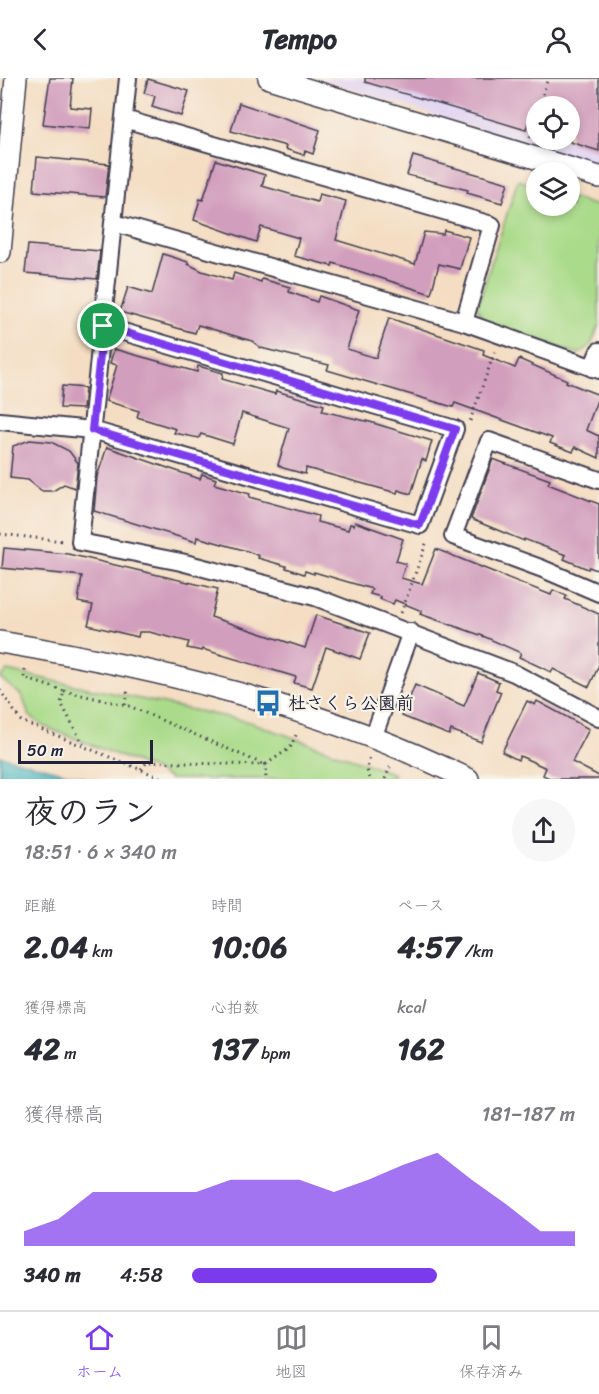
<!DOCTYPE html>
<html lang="ja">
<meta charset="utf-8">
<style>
body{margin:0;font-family:Sriracha,"Klee One",sans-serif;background:#f7f7f7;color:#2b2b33;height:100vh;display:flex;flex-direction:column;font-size:22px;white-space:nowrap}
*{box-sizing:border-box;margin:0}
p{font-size:20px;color:#7c7c81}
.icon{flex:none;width:33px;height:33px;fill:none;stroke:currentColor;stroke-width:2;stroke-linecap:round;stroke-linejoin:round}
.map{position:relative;height:701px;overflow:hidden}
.details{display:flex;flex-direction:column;background:#fff;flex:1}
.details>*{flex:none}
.controls{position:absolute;left:526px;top:18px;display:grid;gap:12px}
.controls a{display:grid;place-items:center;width:54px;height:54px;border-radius:50%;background:#fff;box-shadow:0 3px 9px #0003;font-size:30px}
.scale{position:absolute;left:18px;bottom:15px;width:135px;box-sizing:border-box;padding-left:6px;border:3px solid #22223b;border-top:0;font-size:16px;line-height:21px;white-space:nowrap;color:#22223b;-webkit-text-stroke:4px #f7f3e8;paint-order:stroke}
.pin{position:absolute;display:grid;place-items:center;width:51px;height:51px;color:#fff;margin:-26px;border:3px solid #fff;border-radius:50%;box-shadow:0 2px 6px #0007}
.round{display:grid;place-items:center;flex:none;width:63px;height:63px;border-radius:32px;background:#f7f7f7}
.overview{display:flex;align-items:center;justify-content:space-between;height:102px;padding:0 24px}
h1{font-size:33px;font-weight:800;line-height:45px}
.figures{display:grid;grid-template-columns:repeat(3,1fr);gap:9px;height:102px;padding:6px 24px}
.figures div{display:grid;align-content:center}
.figures b{font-size:30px;font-weight:800}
.figures small{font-size:16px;font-weight:400}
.figures p{font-size:16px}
.chart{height:168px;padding:12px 24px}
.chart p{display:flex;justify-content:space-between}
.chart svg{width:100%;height:108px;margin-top:6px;fill:#7c3aed;opacity:.7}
ul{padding:0 24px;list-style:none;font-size:20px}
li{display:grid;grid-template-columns:96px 72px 1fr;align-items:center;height:45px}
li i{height:15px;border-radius:8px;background:#7c3aed}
header{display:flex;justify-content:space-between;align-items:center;height:78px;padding:0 24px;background:#fff;font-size:27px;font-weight:800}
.dock{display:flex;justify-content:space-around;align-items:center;height:84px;border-top:2px solid #e1e1e2;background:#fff;font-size:16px;color:#7c7c81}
.dock a{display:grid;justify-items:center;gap:3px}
.dock .active{color:#7c3aed}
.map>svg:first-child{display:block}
.built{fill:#e1d4f3;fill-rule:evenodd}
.green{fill:#aadb8a;stroke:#667e62;stroke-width:1.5}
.water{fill:#46b5c0;stroke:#346c7e;stroke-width:1.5}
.building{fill:#d29ebd}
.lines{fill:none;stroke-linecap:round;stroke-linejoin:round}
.minor-casing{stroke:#423e4f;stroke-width:20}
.tertiary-casing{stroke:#423e4f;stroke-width:24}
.path{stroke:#423e4f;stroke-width:3;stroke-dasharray:1.5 4.5;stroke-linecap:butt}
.minor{stroke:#fff;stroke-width:16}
.tertiary{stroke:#fff;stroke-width:21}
.route-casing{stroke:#fff;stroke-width:12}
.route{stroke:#7c3aed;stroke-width:8}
.labels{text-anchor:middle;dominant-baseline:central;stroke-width:4.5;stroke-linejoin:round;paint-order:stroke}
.poi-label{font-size:18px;font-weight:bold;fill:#22223b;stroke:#f7f3e8;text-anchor:start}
</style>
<header><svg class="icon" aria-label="back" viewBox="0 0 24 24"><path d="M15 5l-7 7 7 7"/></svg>Tempo<svg class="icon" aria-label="person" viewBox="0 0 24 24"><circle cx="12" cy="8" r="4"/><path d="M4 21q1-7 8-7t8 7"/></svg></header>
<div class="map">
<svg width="599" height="701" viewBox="0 0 599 701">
<rect width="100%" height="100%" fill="#f7f3e8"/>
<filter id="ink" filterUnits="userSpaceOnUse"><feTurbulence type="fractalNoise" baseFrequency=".0167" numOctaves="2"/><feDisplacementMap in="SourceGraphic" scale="12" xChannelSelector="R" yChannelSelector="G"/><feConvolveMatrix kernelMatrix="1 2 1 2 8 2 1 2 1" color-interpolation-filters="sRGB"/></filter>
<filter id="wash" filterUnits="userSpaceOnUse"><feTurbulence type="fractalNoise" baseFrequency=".008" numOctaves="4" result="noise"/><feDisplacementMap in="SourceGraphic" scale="24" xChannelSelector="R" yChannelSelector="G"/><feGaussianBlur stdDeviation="1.35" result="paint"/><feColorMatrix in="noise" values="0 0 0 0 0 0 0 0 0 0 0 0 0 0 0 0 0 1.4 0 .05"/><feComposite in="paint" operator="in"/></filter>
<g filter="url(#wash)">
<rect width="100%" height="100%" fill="#f4ddc2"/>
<!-- built -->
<path class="built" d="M319 0H599V90ZM537 28H570V62H537Z"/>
<!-- green -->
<g class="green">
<polygon points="518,102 537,108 537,128 570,128 570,119 599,129 599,246 591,267 579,276 484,243 477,229"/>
<polygon points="7,593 250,644 394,696 391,701 170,701 153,691 43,648 29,637 22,618 0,600"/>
</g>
<!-- water -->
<polygon class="water" points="0,678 82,699 87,701 0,701"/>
<g id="blocks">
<!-- building -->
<g class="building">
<polygon points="50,0 73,0 70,29 92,31 90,51 43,46"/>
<polygon points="365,0 599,0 599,73 570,64 570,28 533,28 526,52 365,4"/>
<polygon points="148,1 189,13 181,38 152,29 155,18 144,15"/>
<polygon points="239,25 320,52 313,76 305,73 304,77 285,71 286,68 231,53"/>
<polygon points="413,78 508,105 502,125 467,115 468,112 407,97"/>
<polygon points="37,79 109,86 105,119 34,113"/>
<polygon points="216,82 265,97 262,108 317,124 319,116 346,123 336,162 415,186 424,154 443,156 444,152 469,159 460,191 439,186 431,216 333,185 332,188 294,178 299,160 261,149 256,164 194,142 200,121 203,122"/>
<polygon points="28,167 100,173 97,201 25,195"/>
<polygon points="163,176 188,184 188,186 202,193 232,202 234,195 261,204 262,201 290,209 289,214 317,224 319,218 359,232 347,271 376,280 389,240 484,272 483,277 515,290 519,281 567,302 566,304 599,317 586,352 599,358 599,380 575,369 573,374 550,365 552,360 455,325 453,329 327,292 329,287 261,270 252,263 198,247 195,255 120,234 128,209 152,216"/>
<polygon points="114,271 197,294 198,288 223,295 222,301 275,316 276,313 304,321 324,327 322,333 370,344 432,363 426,383 422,381 411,416 398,412 397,415 306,390 305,396 283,390 278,387 289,350 242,335 233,366 201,356 199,360 174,355 176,351 137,339 139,333 106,323 117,287 110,285"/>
<polygon points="62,308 85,310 83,331 60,330"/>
<polygon points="30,362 51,364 69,373 78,385 75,410 64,406 53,413 42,413 28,402 10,400 13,368"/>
<polygon points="107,369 200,401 202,396 216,401 214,406 250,416 249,419 318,438 317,444 348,452 350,446 354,447 355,444 403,461 396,483 406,486 401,500 422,506 436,471 551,517 553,512 567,518 565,521 599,536 599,587 589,609 553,591 551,594 519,579 521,575 483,558 420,536 422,533 395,522 393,526 380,521 381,519 370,516 372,511 314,494 314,496 305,493 304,496 286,490 286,488 258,480 259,478 247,473 197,459 196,464 94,433 97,399"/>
<polygon points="493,381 550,402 548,406 599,426 599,493 589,489 588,491 564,481 566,477 524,461 524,463 471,441"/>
<polygon points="4,470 68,476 218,511 211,539 305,570 316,537 370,555 360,581 326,569 312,610 294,605 296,599 202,571 202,573 187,570 189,564 149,554 139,554 138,559 88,547 93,527 78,524 82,498 2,490"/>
<polygon points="478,595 499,604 496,612 501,614 481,664 451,652 449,657 402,638 415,607 464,628"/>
<polygon points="527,623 535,627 537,623 589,651 572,684 599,698 599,701 551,701 543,697 546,690 520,678 518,682 502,674"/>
</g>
</g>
</g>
<g filter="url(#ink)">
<use href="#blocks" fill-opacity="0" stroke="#423e4f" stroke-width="1.5"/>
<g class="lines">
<!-- minor casing -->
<g class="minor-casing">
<g id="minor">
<polyline points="128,0 80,464 181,484 315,519 514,595 599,640"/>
<polyline points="124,41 492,147 464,244"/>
<polyline points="114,145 464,244 599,292"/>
<polyline points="592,290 599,273"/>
<polyline points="0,343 92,352 420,447 455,351 103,248"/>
<polyline points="599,402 489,363 453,458 543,491 599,515"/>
<polyline points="373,660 411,554"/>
</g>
</g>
<!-- tertiary casing -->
<g class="tertiary-casing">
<g id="tertiary">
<polyline points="269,0 599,99"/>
<polyline points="0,174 16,0"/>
<path d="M0 564C161 591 321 629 468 701"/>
</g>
</g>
<!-- path -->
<g class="path">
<polyline points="539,28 548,0"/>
<polyline points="530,60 537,36"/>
<polyline points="470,343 495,273"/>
<polyline points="0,456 63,463"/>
<polyline points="401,535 427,463"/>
<polyline points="25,592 24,600 64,613 61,625 84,668"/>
<polyline points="0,612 21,643 164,701"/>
<polyline points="64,613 129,628 265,687 290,670 297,655"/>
<polyline points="125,627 128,611"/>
<polyline points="369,681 367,692 370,701"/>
<polyline points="141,691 147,684 265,687 266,701"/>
<polyline points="385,701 390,689"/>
</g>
<!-- minor -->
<use href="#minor" class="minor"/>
<!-- tertiary -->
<use href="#tertiary" class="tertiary"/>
</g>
</g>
<g class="lines" filter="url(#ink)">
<!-- route casing -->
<g class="route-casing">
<polygon id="route" points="103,248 455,351 420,447 92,352"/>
</g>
<!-- route -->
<use href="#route" class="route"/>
</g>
<!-- icons -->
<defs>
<g id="bus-bare" transform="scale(2.07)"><path d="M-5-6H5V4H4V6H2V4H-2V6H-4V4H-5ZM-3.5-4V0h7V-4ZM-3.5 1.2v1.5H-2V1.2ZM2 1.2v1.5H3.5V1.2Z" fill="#1f6fb2" stroke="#f7f3e8" stroke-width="2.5" paint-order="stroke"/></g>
</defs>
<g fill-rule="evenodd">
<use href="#bus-bare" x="268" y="625"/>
</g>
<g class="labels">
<!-- poi labels -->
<g class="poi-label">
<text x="288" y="625">杜さくら公園前</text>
</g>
</g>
</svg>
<div class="controls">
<a><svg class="icon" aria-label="locate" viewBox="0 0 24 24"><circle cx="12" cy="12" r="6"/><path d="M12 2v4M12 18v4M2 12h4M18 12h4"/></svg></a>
<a><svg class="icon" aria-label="layers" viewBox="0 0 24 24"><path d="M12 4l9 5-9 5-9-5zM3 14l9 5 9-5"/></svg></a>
</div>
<div class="scale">50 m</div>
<div class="pin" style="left:103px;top:248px;background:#1e9e55"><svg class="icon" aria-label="arrive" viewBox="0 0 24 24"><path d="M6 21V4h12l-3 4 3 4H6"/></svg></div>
</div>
<section class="details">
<div class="overview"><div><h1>夜のラン</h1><p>18:51 · 6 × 340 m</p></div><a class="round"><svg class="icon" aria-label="share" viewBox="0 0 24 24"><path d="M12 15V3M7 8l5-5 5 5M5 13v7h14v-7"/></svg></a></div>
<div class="figures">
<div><p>距離</p><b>2.04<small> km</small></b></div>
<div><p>時間</p><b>10:06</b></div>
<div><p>ペース</p><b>4:57<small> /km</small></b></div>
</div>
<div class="figures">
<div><p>獲得標高</p><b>42<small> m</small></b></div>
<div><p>心拍数</p><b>137<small> bpm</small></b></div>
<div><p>kcal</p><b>162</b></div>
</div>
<div class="chart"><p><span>獲得標高</span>181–187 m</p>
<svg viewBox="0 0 160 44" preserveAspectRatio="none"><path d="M0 44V38L10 33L20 22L30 22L40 22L50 22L60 17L70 17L80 17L90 22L100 17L110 11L120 6L130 17L140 27L150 38L160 38V44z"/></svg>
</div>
<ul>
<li><b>340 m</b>4:58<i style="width:64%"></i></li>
</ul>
</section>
<nav class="dock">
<a class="active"><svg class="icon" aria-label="home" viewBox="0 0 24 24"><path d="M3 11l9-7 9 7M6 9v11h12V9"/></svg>ホーム</a>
<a><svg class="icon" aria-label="map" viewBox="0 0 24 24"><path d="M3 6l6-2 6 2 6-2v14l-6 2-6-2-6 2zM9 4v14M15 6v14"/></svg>地図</a>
<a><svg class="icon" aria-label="saved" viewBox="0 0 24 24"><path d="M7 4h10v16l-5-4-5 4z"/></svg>保存済み</a>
</nav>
